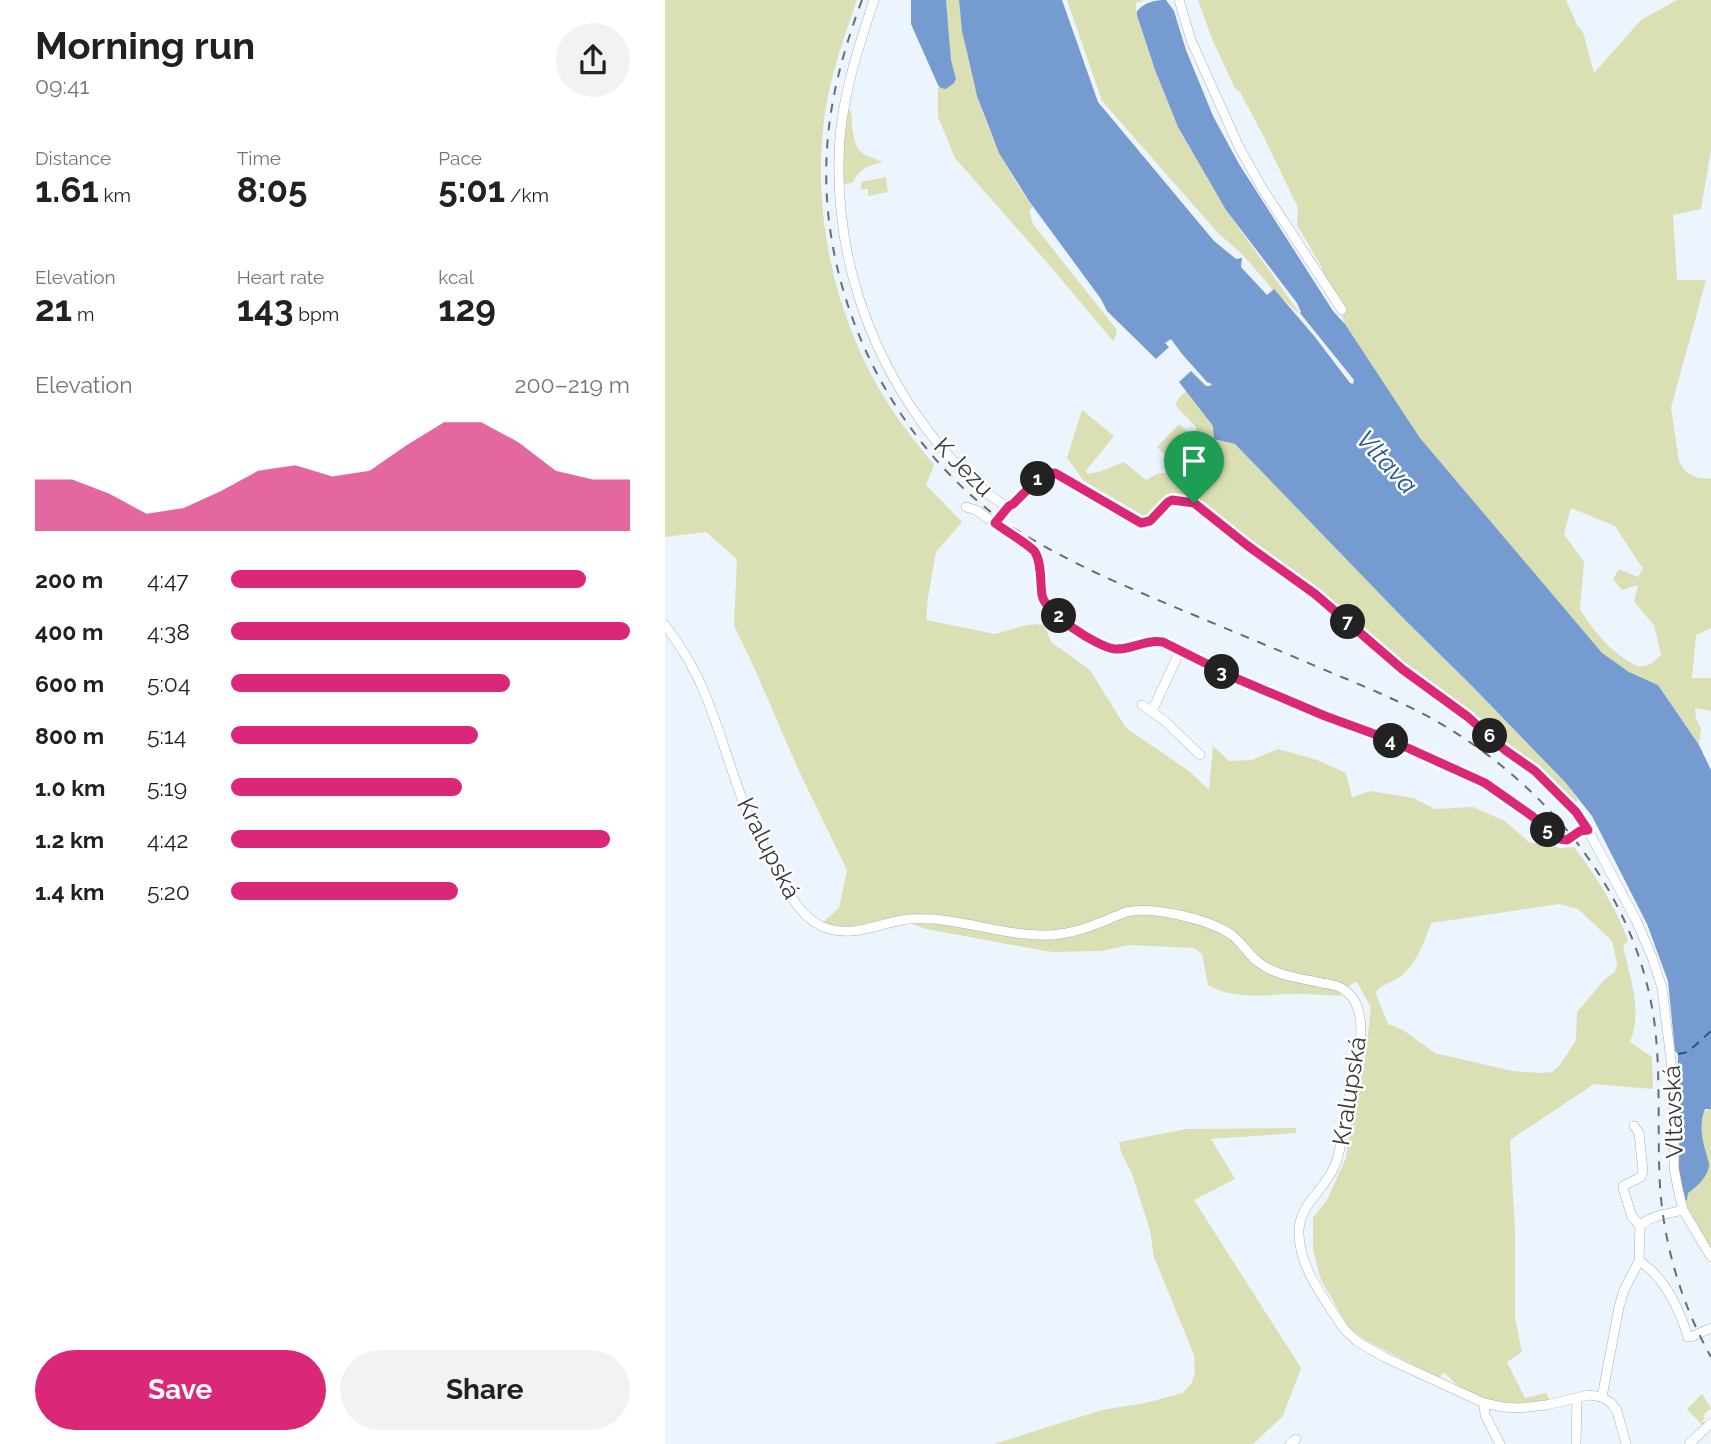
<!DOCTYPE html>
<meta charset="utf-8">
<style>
body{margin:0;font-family:Raleway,sans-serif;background:#f2f2f2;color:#202124;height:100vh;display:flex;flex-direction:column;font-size:26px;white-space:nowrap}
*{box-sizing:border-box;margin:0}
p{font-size:23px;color:#757577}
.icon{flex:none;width:38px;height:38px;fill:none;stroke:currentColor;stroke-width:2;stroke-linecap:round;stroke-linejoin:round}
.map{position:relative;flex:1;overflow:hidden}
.sheet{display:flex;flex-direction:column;background:#fff;width:665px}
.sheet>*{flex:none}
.pin{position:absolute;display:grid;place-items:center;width:60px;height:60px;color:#fff;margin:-72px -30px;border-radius:50% 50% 50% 0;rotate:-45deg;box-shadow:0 0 7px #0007}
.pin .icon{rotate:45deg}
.km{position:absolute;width:35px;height:35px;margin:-18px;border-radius:50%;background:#222;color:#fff;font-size:19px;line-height:35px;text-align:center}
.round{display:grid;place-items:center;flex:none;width:74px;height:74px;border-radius:37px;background:#f2f2f2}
.headline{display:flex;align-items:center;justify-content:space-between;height:119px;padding:0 35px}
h1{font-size:38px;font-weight:700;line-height:52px}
.metrics{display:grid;grid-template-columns:repeat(3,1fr);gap:10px;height:119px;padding:7px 35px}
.metrics div{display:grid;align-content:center}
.metrics b{font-size:35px;font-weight:700}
.metrics small{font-size:19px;font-weight:400}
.metrics p{font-size:19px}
.chart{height:196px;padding:14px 35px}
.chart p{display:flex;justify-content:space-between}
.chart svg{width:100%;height:126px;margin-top:7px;fill:#db2777;opacity:.7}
.action{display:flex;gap:14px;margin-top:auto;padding:14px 35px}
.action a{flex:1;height:80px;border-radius:42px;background:#db2777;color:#fff;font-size:28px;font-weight:700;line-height:80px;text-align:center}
.action a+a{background:#f2f2f2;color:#202124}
ul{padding:0 35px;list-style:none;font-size:23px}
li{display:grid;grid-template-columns:112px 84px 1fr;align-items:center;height:52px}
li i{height:18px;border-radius:9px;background:#db2777}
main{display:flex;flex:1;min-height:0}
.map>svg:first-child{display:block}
.green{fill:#dbdfb4;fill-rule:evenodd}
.water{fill:#769bd1}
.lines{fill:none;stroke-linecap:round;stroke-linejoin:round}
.ferry{stroke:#255496;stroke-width:2;stroke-dasharray:9 7;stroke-linecap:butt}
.minor-casing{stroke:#a9b0ba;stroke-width:10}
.minor{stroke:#fff;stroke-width:9}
.rail{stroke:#696d73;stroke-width:2;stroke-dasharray:9 9;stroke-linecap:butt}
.route-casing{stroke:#fff;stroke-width:14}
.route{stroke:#db2777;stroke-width:9}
.labels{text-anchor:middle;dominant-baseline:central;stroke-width:5;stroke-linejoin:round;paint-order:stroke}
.street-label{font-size:24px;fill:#35383c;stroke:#fff}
.water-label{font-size:26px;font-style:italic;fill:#255496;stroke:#fff}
</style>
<main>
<section class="sheet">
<div class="headline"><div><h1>Morning run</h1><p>09:41</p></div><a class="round"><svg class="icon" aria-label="share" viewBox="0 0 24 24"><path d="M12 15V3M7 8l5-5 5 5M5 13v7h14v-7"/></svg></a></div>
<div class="metrics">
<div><p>Distance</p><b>1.61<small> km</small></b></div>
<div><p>Time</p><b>8:05</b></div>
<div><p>Pace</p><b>5:01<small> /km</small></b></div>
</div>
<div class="metrics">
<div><p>Elevation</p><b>21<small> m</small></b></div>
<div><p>Heart rate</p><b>143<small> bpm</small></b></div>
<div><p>kcal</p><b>129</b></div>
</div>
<div class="chart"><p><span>Elevation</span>200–219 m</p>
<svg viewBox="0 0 160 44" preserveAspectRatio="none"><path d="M0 44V26L10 26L20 31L30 38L40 36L50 30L60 23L70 21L80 25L90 23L100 14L110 6L120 6L130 13L140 23L150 26L160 26V44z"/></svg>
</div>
<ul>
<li><b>200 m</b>4:47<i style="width:89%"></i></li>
<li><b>400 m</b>4:38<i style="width:100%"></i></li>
<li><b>600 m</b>5:04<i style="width:70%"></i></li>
<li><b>800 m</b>5:14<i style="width:62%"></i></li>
<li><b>1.0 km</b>5:19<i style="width:58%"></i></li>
<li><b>1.2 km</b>4:42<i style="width:95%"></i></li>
<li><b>1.4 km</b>5:20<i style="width:57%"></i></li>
</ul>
<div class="action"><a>Save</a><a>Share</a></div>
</section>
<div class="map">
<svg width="1046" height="1444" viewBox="0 0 1046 1444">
<rect width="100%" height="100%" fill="#ecf4fe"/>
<!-- green -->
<g class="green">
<path d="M0 0H192C179 37 166 74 160 113 145 216 172 329 230 414 242 432 256 449 269 465L261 485 297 522 271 552 263 597 261 620 330 634 358 626 372 624 379 625 386 642 425 670 461 728 524 771 544 790 548 746 564 761 587 760 613 749 652 760 681 773 687 797 706 791 748 798 770 809 808 807 840 821 864 842 895 848 909 847C931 876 951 907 963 941L958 946C965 978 978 1010 965 1042L987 1057 988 1089 929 1084 845 1140 850 1232V1318L857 1352 842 1362 860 1398 881 1393 885 1400C858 1404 826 1405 802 1392 793 1387 787 1380 780 1373H778L774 1378 700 1340 683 1326 656 1280 648 1250V1218L662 1200 681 1158 686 1121 700 1058 706 1007 691 981 676 993 675 996C662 995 649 994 636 994 605 993 573 1002 543 985L537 954 529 948 464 945 436 951 386 952 261 929 227 917 178 931 157 923 174 908 182 870 133 769 88 665 69 626 72 559 41 532 0 537ZM894 904 913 909 947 941 952 964 950 972 940 979 912 1012 911 1040 895 1065 887 1072 877 1073 847 1071 770 1053 738 1030 723 1024 711 994 712 990C719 984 728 982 736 976 752 964 759 942 766 923Z"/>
<path d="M281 0H294C301 74 323 147 368 207L364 211 368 224 452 330 449 342 379 259 290 158 273 117V85L276 88 291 79 286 60Z"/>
<polygon points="402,0 480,0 471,3 471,10 490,70 513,127 561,210 634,312 633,313 608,290 578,255 553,233 437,101"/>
<path d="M533 0H901L912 25 918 32 929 73 976 20 1012 0H1046V150L1036 209 1008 215 1012 280H1041L1006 408 1014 462 1021 472 1030 477 1046 479V628L1031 635 1027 678H1046V711L1030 708 1031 719 1036 728 1034 745 993 685 964 672 937 654 755 438 680 324 656 266 632 225 633 208 598 135 575 92 570 88 547 39ZM906 508 950 526 978 569 973 577 954 569 948 579 957 590 973 585 969 602 989 625 996 655 986 664 974 667C946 653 932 635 915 610L919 562 899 534Z"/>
<path d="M182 111H186C187 122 187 144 196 152 201 157 212 159 218 162 203 165 195 169 187 183L179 184C170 167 180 130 182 111Z"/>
<polygon points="221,177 223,192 203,196 203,189 196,189 196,182"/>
<polygon points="521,391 548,426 551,438 570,444 740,620 806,685 900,782 913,800 907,808 870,771 544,513 525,492 521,496 504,496 484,519 419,481 402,458 417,410 449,436 421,471 422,474 434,472 459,462 481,480 494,473 510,473 511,466 492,447 514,424 546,453 548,448 531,431 531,427 510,405 513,399"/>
<polygon points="1044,1109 1046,1109 1046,1248 1019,1201 1023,1193 1041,1174 1044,1167 1037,1140 1037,1124 1039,1112"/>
<polygon points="631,1128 631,1133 546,1139 570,1179 529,1200 636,1368 618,1416 588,1444 329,1444 437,1410 480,1403 518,1393 526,1384 530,1372 529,1355 489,1257 485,1230 467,1174 456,1152 454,1142 522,1129"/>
<polygon points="1037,1394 1046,1408 1038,1416 1040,1418 1037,1421 1040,1424 1038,1426 1022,1409"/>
</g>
<!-- water -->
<g class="water">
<polygon points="246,0 281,0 286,60 291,79 289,83 281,89 276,88 273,85 246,24"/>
<path d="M294 0H397L433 102 549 241 571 259 577 258 576 267 602 295 609 289 650 337 685 383 688 384 689 380 635 313 636 312 632 303 561 210 513 127 490 70 472 15V11C480 2 490 0 501 0L509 11 521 50 548 116 574 164 668 311 680 324 755 438 937 653 964 672 993 685 1034 745 1046 770V1109H1040C1035 1122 1036 1136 1040 1149 1041 1154 1044 1161 1044 1166 1043 1176 1031 1188 1023 1193L1022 1200 1019 1201 1012 1163 1013 1054 1010 1051 1003 981 982 924 927 816 900 782 806 685 740 620 570 444 549 439 548 426 514 382 526 371 541 386H545L547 384 542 382 517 354 506 339 500 343 504 347 491 359 442 311 436 299 364 201 334 153 312 96 297 31Z"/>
</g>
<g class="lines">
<!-- ferry -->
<polyline class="ferry" points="1013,1054 1023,1052 1046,1031"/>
<!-- minor casing -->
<g class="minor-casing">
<g id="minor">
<path d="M209 0C192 51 174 106 174 160 172 255 202 347 258 424 277 450 312 490 340 505 361 503 367 473 390 473L476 523 485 521 503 502 507 500 529 503 583 546 650 594 737 669 804 717 840 750 870 771 911 812 919 823 971 920 987 957 997 988 1010 1092 1009 1168 1013 1189 1018 1210 1046 1257"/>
<polyline points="514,0 526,40 574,147 597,188 677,310"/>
<path d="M301 507 311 510 364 547C374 557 375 573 377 587 377 590 376 594 377 597 382 613 434 648 451 649 467 650 482 639 498 642L568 677 660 716 723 739 820 783 867 815 889 835 895 839 902 840 915 831 923 830"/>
<polyline points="330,523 344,506"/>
<path d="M0 625C16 646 30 669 40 694 55 730 65 768 79 804 88 827 100 849 112 871 124 894 137 921 164 929 189 936 212 925 237 920 247 918 258 919 268 919 307 922 358 940 395 934 418 931 439 921 461 912 488 906 544 919 567 935 577 943 583 954 593 962 611 976 635 978 657 983 666 984 676 986 682 992 712 1016 685 1088 679 1119 676 1134 677 1150 670 1165 661 1189 636 1202 634 1229 632 1266 660 1299 679 1329L693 1342 719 1357 819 1403 837 1407 854 1408 881 1405 924 1395 937 1397 946 1403 952 1411 961 1444"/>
<polyline points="477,705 500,721 535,755"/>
<polyline points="487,711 515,651"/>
<polyline points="969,1126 974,1133 978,1171 976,1177 958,1186 958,1188 967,1217 975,1225"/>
<path d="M975 1225C987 1215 1003 1214 1018 1210"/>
<path d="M974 1261C1000 1277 1014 1308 1023 1337H1026L1046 1328"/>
<polyline points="937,1397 954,1307 959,1290 974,1261 975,1225"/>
<polyline points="819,1403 820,1415 835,1444"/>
<polyline points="625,1444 631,1439"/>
<polyline points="911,1444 912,1398"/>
<polyline points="1024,1444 1046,1423"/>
</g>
</g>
<!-- minor -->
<use href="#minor" class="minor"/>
<!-- rail -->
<path class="rail" d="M197 0C179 48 165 98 162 149 153 288 221 432 331 516 366 541 404 560 442 578 506 606 570 632 634 659 680 679 729 697 773 722 885 787 974 897 990 1027 996 1080 992 1133 995 1186 999 1246 1017 1305 1046 1357"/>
</g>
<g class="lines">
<!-- route casing -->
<g class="route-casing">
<path id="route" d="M384 473H390L476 523 485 521 503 502 507 500 529 503 583 546 650 594 737 669 803 717 840 750 870 771 911 812 923 830 915 831 902 840 895 839 889 835 867 816 820 783 723 739 660 716 568 677 498 642C481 639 466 650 450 649 432 647 380 613 377 595 375 582 377 564 370 552 365 545 339 530 330 523L344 506 348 504 376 476Z"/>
</g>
<!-- route -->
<use href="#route" class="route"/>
</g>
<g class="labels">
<!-- street labels -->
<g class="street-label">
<text transform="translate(299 467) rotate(45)">K Jezu</text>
<text transform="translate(104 848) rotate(63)">Kralupská</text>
<text transform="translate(684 1091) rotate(-81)">Kralupská</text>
<text transform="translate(1008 1112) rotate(-92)">Vltavská</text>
</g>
<!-- water labels -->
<g class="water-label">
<text transform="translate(722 462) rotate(47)">Vltava</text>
</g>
</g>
</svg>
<div class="pin" style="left:529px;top:503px;background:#1e9e55"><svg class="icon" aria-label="arrive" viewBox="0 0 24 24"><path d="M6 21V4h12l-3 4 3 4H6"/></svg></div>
<b class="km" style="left:373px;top:479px">1</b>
<b class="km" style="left:394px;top:616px">2</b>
<b class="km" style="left:557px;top:672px">3</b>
<b class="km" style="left:726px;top:741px">4</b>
<b class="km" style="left:883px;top:830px">5</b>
<b class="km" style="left:825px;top:736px">6</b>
<b class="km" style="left:683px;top:622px">7</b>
</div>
</main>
